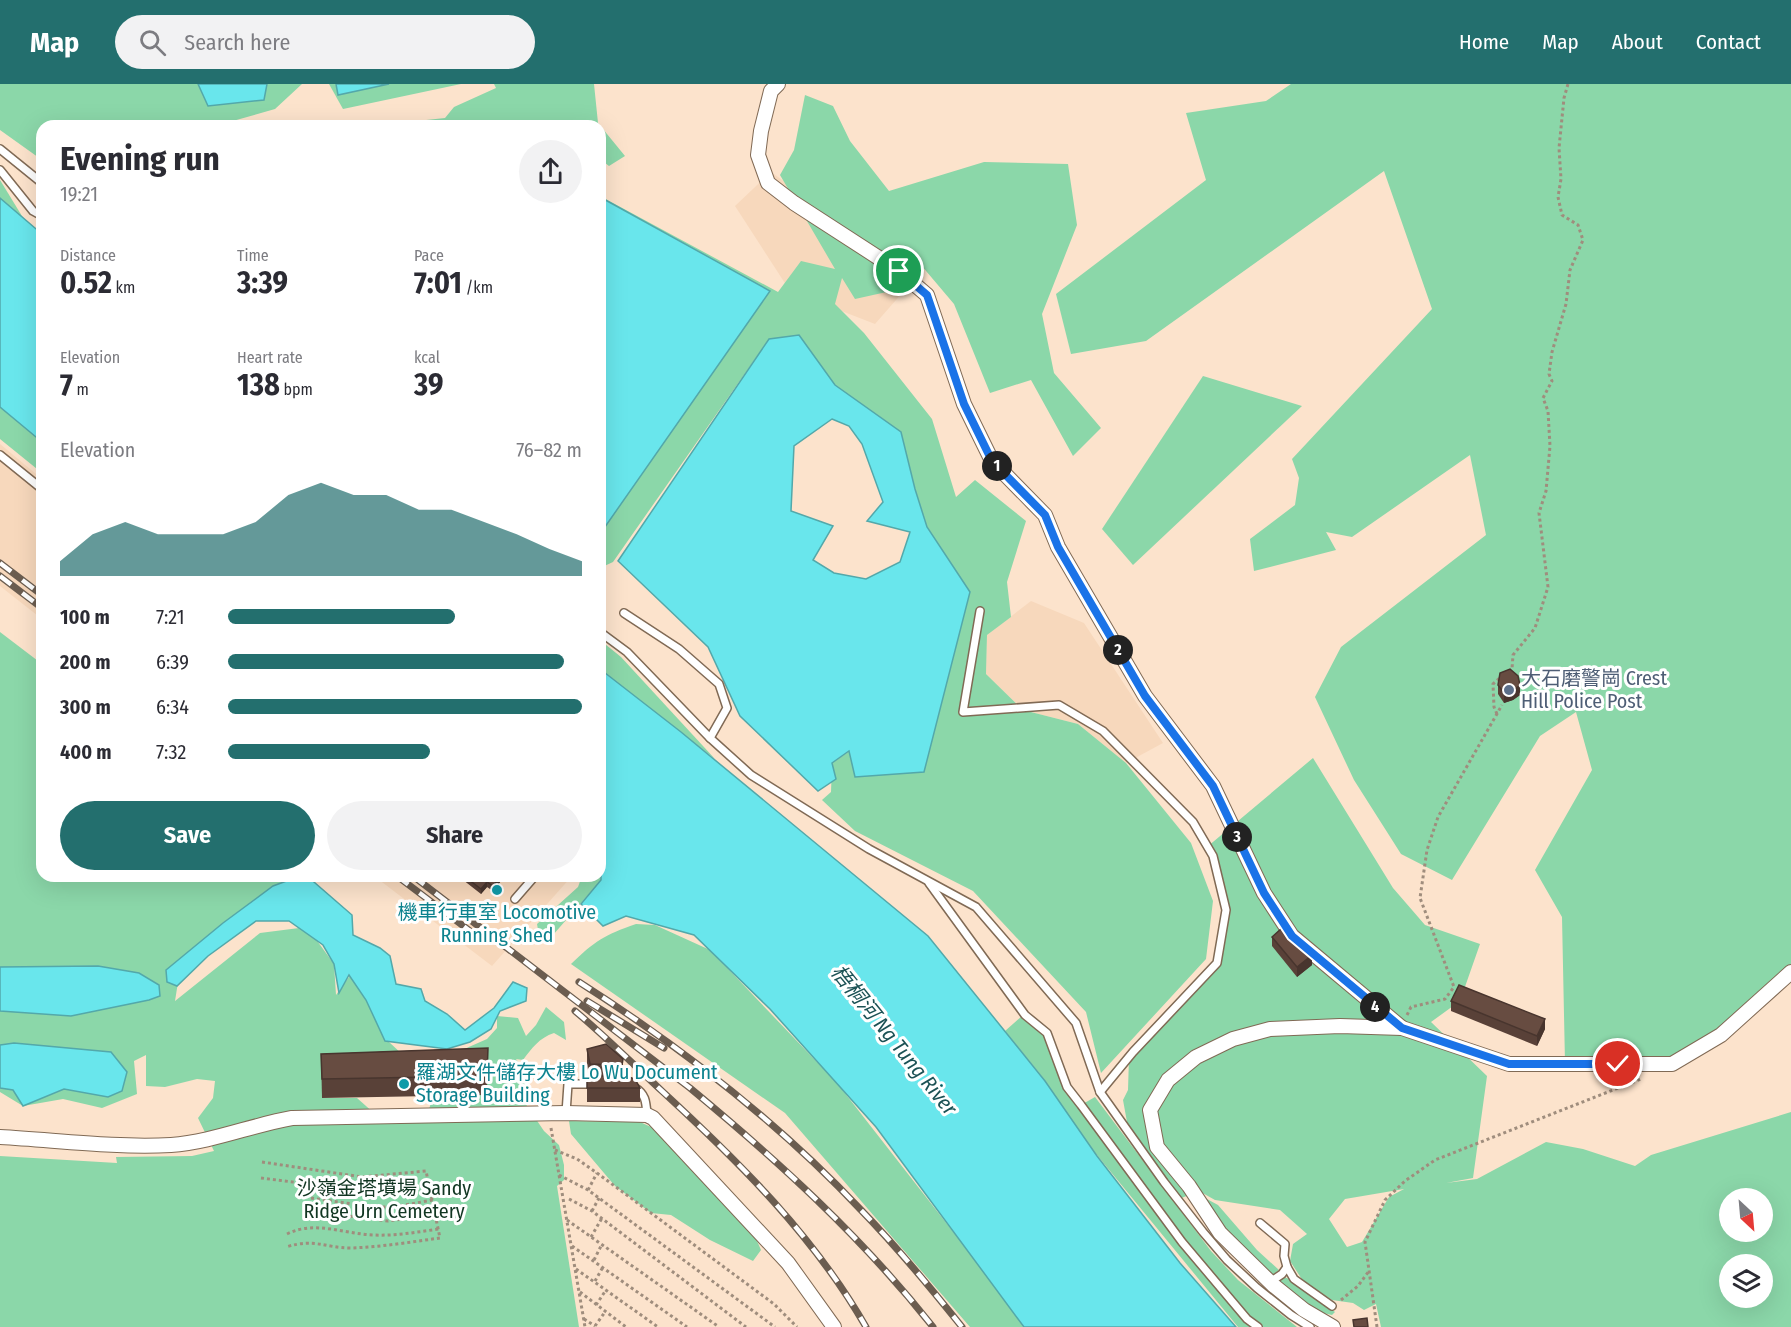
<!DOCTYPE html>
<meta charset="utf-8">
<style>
body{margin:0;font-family:"Fira Sans Condensed","Noto Sans SC",sans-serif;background:#f2f2f3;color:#2b2b33;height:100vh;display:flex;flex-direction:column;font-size:22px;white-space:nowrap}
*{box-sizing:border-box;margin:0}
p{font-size:20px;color:#7c7c81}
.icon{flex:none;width:33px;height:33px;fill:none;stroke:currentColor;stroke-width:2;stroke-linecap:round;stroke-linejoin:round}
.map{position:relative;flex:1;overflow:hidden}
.side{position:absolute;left:36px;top:36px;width:570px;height:762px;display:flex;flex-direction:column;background:#fff;border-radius:18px;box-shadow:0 6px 24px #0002}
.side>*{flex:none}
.needle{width:39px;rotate:154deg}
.tools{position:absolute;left:1719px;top:1104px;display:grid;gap:12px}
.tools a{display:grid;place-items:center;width:54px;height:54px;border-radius:50%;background:#fff;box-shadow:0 6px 24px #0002;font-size:30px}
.pin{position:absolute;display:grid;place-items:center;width:51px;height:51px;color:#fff;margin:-26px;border:3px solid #fff;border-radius:50%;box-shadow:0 2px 6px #0007}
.km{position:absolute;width:30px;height:30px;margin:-15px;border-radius:50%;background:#222;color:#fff;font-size:16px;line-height:30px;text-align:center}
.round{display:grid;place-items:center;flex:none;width:63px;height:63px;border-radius:32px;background:#f2f2f3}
.summary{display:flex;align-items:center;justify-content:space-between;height:102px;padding:0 24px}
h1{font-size:33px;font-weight:700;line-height:45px}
.figures{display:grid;grid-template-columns:repeat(3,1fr);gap:9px;height:102px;padding:6px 24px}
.figures div{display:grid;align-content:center}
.figures b{font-size:30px;font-weight:700}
.figures small{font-size:16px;font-weight:400}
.figures p{font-size:16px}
.chart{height:168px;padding:12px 24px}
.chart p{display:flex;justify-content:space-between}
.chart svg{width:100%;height:108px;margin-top:6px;fill:#236f6e;opacity:.7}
.button{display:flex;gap:12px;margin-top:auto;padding:12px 24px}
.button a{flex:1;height:69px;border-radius:36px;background:#236f6e;color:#fff;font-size:24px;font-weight:700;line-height:69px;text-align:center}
.button a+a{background:#f2f2f3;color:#2b2b33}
ul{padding:0 24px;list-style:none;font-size:20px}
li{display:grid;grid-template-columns:96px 72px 1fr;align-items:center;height:45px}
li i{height:15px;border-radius:8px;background:#236f6e}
header{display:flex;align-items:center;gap:36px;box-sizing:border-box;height:84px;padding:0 30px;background:#236f6e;color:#fff}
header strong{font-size:28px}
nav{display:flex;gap:33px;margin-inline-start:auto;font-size:21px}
.search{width:420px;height:54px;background:#f2f2f3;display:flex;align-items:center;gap:15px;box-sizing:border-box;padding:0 21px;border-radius:33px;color:#7c7c81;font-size:22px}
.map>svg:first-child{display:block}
.built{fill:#f7d8bc}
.green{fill:#8bd7a9;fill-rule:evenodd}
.water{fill:#69e6ec;stroke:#53a8aa;stroke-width:1.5;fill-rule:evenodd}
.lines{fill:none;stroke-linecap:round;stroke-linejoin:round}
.service-casing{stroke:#806a55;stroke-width:10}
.minor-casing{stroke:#806a55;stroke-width:16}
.path{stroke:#9f8d7d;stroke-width:3;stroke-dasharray:3 3;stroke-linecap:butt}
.service{stroke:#fff;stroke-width:7}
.minor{stroke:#fff;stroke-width:14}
.rail-casing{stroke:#6b5d50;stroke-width:7}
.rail{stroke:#fff;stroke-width:4.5;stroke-dasharray:14;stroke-linecap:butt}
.wall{fill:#594138}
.shaded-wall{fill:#48352e}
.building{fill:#674c41;stroke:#48352e;stroke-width:1.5}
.route-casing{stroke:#fff;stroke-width:12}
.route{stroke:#1a73e8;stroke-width:8}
.service-dot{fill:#5c6f8a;stroke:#fff;stroke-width:2}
.culture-dot{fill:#0f9aa8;stroke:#fff;stroke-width:2}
.labels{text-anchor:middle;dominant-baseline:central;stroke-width:6;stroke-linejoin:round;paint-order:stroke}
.service-label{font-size:20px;fill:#4e5e75;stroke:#fff;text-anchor:start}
.culture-label{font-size:20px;fill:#0d838f;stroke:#fff}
.park-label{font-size:20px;fill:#113622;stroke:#fff}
.water-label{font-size:21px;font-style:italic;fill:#1c5255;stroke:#fff}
</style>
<header>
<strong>Map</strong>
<div class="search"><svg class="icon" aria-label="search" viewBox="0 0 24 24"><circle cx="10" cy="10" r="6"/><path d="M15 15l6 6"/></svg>Search here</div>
<nav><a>Home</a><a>Map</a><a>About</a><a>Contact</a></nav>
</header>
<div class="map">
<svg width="1791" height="1243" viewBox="0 0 1791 1243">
<rect width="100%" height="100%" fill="#fce3cc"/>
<!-- built -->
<g class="built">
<polygon points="771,88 917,192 875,240 790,207 735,122"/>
<polygon points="0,360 42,395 42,535 0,502"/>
<polygon points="1031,517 1084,539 1163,659 1126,679 1078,640 1023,626 986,590 987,551"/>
<polygon points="374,792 572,792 492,882"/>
</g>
<!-- green -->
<g class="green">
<polygon points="0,0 302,0 275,25 215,42 42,42 42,76 0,46"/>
<polygon points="329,0 461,0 343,25"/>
<polygon points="494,0 594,0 598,39 625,72 609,82 600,75 600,42 370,42 445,34 454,23 496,4"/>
<polygon points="1291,0 1791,0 1791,888 1721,951 1672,980 1565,979 1562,833 1535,786 1592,686 1576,628 1540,652 1452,796 1401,770 1354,696 1315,613 1341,563 1486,451 1470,371 1352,453 1326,448 1336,466 1254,487 1250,455 1295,421 1299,394 1292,375 1432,225 1384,87 1146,257 1071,270 1056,210 1206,96 1186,29 1266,17"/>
<polygon points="805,11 833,22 850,57 889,107 984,78 1068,80 1077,141 1042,230 1054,289 1101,344 1073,372 1031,296 990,309 954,220 910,168 891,207 855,215 842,194 835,220 864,249 932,335 956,413 975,396 1026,437 1007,498 1011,533 987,551 986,590 1023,626 1078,640 1126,679 1191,759 1213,817 1206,875 1101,989 1086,928 973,807 855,747 822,716 831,708 832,679 850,667 970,508 927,443 915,405 901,348 769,255 613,478 600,484 600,112 778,208 801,177 835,185 780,91 794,66"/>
<polygon points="0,96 25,137 0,114"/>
<polygon points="1203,292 1302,322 1133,481 1102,445"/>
<polygon points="0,323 42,358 42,389 0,355"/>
<path d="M0 548 42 580V792H285L318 819 240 827 182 873 175 917 260 849 307 843 334 880 336 911 352 889 389 958 403 971 322 1014H357L375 1030 427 1032 433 1012 487 1011 462 966 487 955 497 944V932L518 934 526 952 536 941 546 923 564 938 566 956 554 949C539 954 532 964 523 976L516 975C526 988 531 1000 523 1016L544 1047 559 1061 564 1081V1096L557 1102 579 1243H0V1072L117 1079 116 1073 192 1072 214 1067 198 1034 213 1014 215 997 197 995 165 1003 146 1002V971L134 977 137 1010 102 1024 63 1015 23 1022 0 1008Z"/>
<polygon points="600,556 621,573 715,675 600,586"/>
<path d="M1313 674 1393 804 1425 841 1480 860 1460 917 1431 938 1487 992 1473 1094 1446 1099 1477 1095 1546 1058 1583 1065 1635 1082 1651 1071 1791 1028V1243H1381L1376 1220 1364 1226 1353 1219 1332 1216 1303 1197 1290 1177 1293 1160 1307 1150 1280 1126 1215 1116 1199 1107 1179 1115 1129 1049 1123 1016 1128 1006 1129 973 1218 873 1224 817 1207 763ZM1404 1105 1389 1113 1362 1158 1347 1163 1329 1135 1345 1115ZM1730 1114H1762V1148H1730ZM1730 1180H1762V1214H1730Z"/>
<polygon points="600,782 601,796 546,859 540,857 537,840 578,803 582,792 600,792"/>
<path d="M636 840 655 841 710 866 837 999 965 1163 1024 1243H970L785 1029 571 880C595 857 604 851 636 840Z"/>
<polygon points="1022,932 1047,949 1068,1009 1081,1021 1095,1013 1211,1167 1238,1196 1297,1243 1238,1243 1092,1065 1040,990 1005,947"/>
<polygon points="569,1037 640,1038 651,1043 661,1053 671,1049 746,1132 761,1166 753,1177 710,1156 671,1131 651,1129 615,1102 571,1050"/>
<path d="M1205 1114 1218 1121 1257 1166 1279 1186 1271 1192C1247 1168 1222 1144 1205 1114Z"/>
<polygon points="1282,1193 1287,1194 1335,1228 1332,1231 1323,1229 1282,1203 1277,1199"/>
</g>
<!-- water -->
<g class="water">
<polygon points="198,0 267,0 264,16 208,22"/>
<polygon points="336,0 389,0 338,11"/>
<polygon points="600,113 770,207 600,450"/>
<polygon points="0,114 42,150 42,358 0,323"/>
<path d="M799 251 835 301 901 348 915 405 927 443 970 508 924 688 855 693 849 667 832 679 836 695 818 707 740 632 708 563 618 477 769 255ZM832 335 849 342 862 360 883 418 867 437 910 448 900 478 866 495 834 489 813 476 833 442 791 427 794 362Z"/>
<polygon points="600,585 681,648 928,852 1045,997 1097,1072 1180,1179 1236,1243 1024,1243 876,1043 770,925 694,851 626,832 603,842 581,820 601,796"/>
<polygon points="300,792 307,792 352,831 353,851 380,864 390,872 396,900 421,905 425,917 447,930 465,946 494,924 513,898 527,904 526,917 500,927 491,945 470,958 447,965 385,957 366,916 349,891 339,909 334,880 323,861 289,837 256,837 208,872 177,902 167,898 166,886 223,839 273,802"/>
<polygon points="98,882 139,889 159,901 160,912 149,916 71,932 0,927 0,883"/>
<polygon points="14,959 111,968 127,988 122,1007 108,1013 64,1005 23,1022 13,1006 0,1004 0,961"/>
</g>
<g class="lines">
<!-- service casing -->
<g class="service-casing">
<g id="service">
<polyline points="0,65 42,99"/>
<polyline points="0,86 33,127 42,132"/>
<polyline points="0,371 42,405"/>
<polyline points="980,527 963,628 1059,621 1103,647 1193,738 1213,772 1226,826 1217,879 1133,968 1100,1008"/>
<polyline points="624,529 679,565 719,600 727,624 710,654 751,691 869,765 976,823 1076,939 1100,1008 1164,1098 1203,1148 1227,1176 1257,1204 1291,1231 1310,1243"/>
<polyline points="600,548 627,568 710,654"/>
<polyline points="929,799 1025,931 1047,949 1067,1003 1081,1021 1182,1158 1247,1235 1258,1243"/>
<polyline points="515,815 535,792"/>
<path d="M634 1003C646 1010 646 1018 647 1031"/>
<polyline points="566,1029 568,1000 596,1000"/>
<polyline points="1260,1139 1285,1160 1284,1172 1287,1183 1282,1190 1270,1198"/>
<polyline points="1287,1183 1294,1195 1332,1222"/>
</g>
</g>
<!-- minor casing -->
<g class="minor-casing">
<g id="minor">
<polyline points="778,0 771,7 761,47 758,71 768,99 794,119 899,187 927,211 964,320 992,377 1045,431 1058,463 1145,612 1213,702 1264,809 1292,852 1402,944"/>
<path d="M0 1053C56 1056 114 1064 171 1061 212 1058 252 1041 292 1034L566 1029 647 1031 653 1034 788 1179 834 1243"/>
<polyline points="1333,1243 1304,1226 1273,1201 1220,1149 1189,1102 1157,1063 1150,1026 1168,996 1196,973 1233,955 1270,945 1340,942 1402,944 1509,980 1672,980 1721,951 1791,888"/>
</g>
</g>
<!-- path -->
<g class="path">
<polyline points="1509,588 1512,585 1513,571 1535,544 1548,503 1539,429 1546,407 1550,362 1548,327 1543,314 1552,297 1549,290 1552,268 1566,220 1570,186 1583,156 1578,141 1562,131 1558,113 1561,95 1559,64 1564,14 1568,0"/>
<polyline points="1497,630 1494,623 1493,600 1501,593"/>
<polyline points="1407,931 1411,923 1445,915 1454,903 1420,814 1427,766 1438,733 1502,621"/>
<polyline points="551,1044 585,1243"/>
<polyline points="555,1066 577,1075 597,1089 774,1220 797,1243"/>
<path d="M262 1078 362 1093 426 1087 440 1154C411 1158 381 1163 351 1164 324 1164 316 1154 286 1163"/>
<polyline points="559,1091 588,1106 775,1243"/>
<polyline points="261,1094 388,1110 430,1103"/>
<polyline points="588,1106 597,1089"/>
<polyline points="311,1114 373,1123 393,1123 433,1116"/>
<polyline points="569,1115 592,1127 746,1243"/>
<polyline points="308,1127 388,1137 436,1130"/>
<polyline points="592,1127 599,1114"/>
<polyline points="567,1136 719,1243"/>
<path d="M287 1150C315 1136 344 1150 374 1151 396 1152 417 1148 439 1145"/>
<polyline points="591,1153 602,1134"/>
<polyline points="572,1162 687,1243"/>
<polyline points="594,1176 602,1160"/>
<polyline points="576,1185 658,1243"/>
<polyline points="595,1197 603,1183"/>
<polyline points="580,1208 626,1243"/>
<polyline points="1341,1216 1358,1202 1369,1187"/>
<polyline points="596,1221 606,1206"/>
<polyline points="584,1235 595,1242"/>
<polyline points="595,1242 605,1228"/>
<polyline points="1377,1243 1365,1158 1385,1116 1405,1097 1435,1076 1641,995"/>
</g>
<!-- service -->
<use href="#service" class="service"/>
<!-- minor -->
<use href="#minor" class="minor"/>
<!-- rail casing -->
<g class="rail-casing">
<g id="rail">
<polyline points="0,479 42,511"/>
<polyline points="0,492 42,524"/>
<polyline points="397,792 470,847"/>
<path d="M413 792 690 1004C777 1076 862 1153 933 1243"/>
<path d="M579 898C681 963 778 1038 861 1126 897 1163 930 1203 962 1243"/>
<polyline points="587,917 664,964"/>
<path d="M575 927C605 952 634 981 663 1008 739 1078 814 1152 866 1243"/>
</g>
</g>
<!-- rail -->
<use href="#rail" class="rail"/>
</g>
<!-- wall -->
<g class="wall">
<polygon points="1498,601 1520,611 1513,616 1504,619 1498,610"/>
<polygon points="458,792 505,792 493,807 487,803 481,810"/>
<polygon points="1272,853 1312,881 1297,893 1272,862"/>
<polygon points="1451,917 1545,945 1537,962 1451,927"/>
<polygon points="488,964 487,1011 322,1014 321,970"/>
<polygon points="587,965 623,975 623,992 640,1004 640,1018 587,1018 587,992 589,992 587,980"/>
</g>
<!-- shaded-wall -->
<g class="shaded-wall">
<polygon points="1520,601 1520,611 1513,616 1504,619 1504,609"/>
<polygon points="501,792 505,792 493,807 493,802"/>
<polygon points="487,798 487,803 481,810 481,805"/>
<polygon points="1312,871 1312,881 1297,893 1297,883"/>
<polygon points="1545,935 1545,945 1537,962 1537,952"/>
</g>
<!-- building -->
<g class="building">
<polygon points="1510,585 1518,592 1520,601 1513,607 1504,609 1498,601 1500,589"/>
<polygon points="464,792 501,792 493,802 487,798 481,805"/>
<polygon points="1282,844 1312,871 1297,883 1272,853"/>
<polygon points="1459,901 1545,935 1537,952 1451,917"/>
<polygon points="606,960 623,975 622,981 590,980 587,965"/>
<polygon points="488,964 487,992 322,995 321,970"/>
<polygon points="587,992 626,992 635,995 640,1004 587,1004"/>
<polygon points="1367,1234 1368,1243 1354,1243 1353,1236"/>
</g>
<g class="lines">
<!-- route casing -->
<g class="route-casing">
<polyline id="route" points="899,187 927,211 964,320 992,377 1045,431 1058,463 1145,612 1213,702 1264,809 1292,852 1402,944 1509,980 1618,980"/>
</g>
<!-- route -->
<use href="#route" class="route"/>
</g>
<!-- markers -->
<circle class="service-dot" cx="1509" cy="606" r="6"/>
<g class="culture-dot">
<circle cx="497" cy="806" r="6"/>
<circle cx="404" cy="1000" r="6"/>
</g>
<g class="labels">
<!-- service labels -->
<g class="service-label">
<text x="1521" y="594">大石磨警崗 Crest<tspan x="1521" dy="23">Hill Police Post</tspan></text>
</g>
<!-- culture labels -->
<g class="culture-label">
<text x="497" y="828">機車行車室 Locomotive<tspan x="497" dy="23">Running Shed</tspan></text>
<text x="416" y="988" text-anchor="start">羅湖文件儲存大樓 Lo Wu Document<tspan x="416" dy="23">Storage Building</tspan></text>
</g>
<!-- park labels -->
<g class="park-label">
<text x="384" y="1104">沙嶺金塔墳場 Sandy<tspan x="384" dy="23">Ridge Urn Cemetery</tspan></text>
</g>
<!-- water labels -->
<g class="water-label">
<text transform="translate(894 956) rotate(51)">梧桐河 Ng Tung River</text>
</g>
</g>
</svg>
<div class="tools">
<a><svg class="needle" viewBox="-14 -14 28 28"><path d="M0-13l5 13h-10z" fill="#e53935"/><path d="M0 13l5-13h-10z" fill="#7c7c81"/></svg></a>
<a><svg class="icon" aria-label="layers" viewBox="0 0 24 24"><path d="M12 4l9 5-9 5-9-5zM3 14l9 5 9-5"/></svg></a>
</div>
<div class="pin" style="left:899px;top:187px;background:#1e9e55"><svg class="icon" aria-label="arrive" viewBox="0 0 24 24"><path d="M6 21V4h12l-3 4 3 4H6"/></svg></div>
<div class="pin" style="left:1618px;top:980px;background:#d93025"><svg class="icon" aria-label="check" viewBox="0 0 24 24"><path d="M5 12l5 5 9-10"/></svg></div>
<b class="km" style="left:997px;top:382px">1</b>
<b class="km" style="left:1118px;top:566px">2</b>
<b class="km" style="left:1237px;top:753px">3</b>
<b class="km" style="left:1375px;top:923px">4</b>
<section class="side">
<div class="summary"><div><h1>Evening run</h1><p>19:21</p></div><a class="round"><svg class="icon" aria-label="share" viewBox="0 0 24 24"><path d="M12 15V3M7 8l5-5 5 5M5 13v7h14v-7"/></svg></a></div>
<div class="figures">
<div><p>Distance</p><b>0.52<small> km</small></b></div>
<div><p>Time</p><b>3:39</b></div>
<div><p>Pace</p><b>7:01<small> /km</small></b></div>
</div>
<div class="figures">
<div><p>Elevation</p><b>7<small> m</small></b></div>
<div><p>Heart rate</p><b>138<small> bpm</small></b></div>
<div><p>kcal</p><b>39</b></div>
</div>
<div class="chart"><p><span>Elevation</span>76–82 m</p>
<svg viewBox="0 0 160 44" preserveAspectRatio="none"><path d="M0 44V38L10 27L20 22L30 27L40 27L50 27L60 22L70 11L80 6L90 11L100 11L110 17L120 17L130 22L140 27L150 33L160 38V44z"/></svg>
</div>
<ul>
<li><b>100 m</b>7:21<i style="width:64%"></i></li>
<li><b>200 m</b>6:39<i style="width:95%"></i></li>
<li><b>300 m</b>6:34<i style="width:100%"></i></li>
<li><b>400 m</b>7:32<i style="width:57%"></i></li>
</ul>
<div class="button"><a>Save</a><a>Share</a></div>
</section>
</div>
